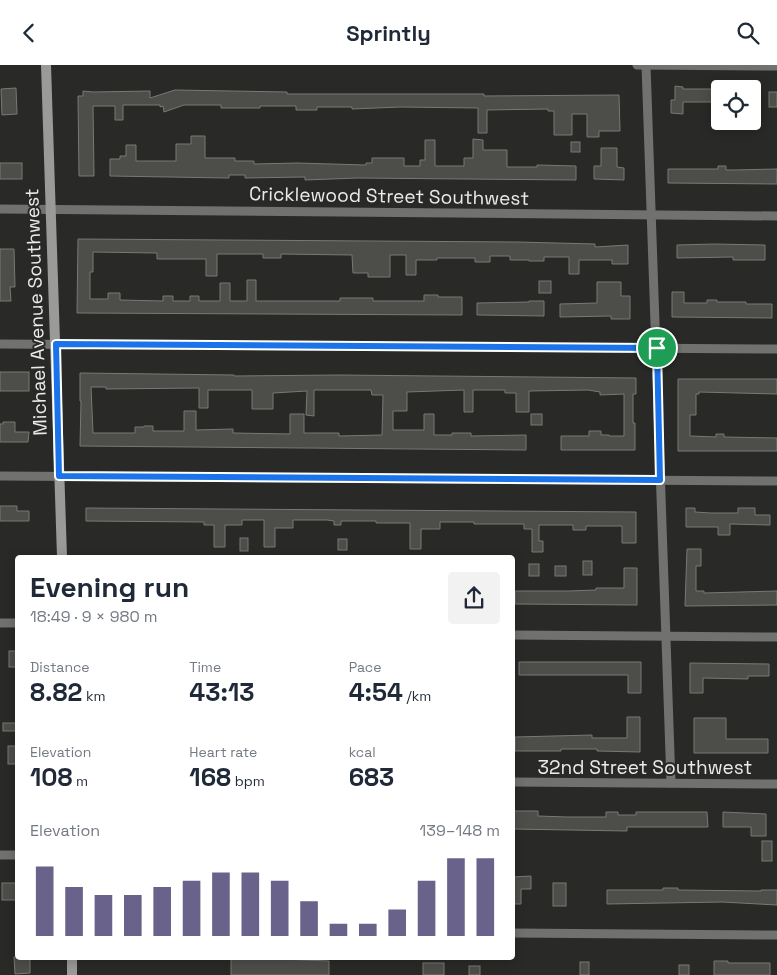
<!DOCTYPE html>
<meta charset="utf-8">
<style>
body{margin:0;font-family:"Space Grotesk",sans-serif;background:#f2f2f3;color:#1f2937;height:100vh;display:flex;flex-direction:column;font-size:19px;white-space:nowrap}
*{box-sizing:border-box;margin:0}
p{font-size:16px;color:#747a83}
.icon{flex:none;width:28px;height:28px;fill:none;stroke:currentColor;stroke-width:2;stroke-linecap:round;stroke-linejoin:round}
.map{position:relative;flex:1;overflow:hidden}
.details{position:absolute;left:15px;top:490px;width:500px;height:405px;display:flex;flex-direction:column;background:#fff;border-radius:5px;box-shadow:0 2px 12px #0003}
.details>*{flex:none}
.buttons{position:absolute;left:711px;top:15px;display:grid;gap:10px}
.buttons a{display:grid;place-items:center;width:50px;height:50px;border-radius:5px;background:#fff;box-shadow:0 2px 12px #0003;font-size:25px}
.pin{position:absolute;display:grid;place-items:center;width:42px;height:42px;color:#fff;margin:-21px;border:2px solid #fff;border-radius:50%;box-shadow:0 1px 5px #0007}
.round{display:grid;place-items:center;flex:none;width:52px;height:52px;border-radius:5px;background:#f2f2f3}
.head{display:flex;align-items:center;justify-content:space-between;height:85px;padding:0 15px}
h1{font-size:28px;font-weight:700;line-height:38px}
.stats{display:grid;grid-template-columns:repeat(3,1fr);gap:8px;height:85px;padding:5px 15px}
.stats div{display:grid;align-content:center}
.stats b{font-size:25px;font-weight:700}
.stats small{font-size:14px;font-weight:400}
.stats p{font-size:14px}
.chart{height:140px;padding:10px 15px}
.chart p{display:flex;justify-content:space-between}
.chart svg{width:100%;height:90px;margin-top:5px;stroke:#69628b;stroke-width:6}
header{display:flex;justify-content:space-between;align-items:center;height:65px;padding:0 15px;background:#fff;font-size:22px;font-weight:700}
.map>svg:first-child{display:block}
.building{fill:#4d4d4a;stroke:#787875;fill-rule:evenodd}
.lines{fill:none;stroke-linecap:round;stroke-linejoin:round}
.street{stroke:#717170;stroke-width:9}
.secondary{stroke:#9a9a98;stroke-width:10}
.route-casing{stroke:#fff;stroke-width:10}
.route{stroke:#1a73e8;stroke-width:6}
.labels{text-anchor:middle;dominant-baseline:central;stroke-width:4;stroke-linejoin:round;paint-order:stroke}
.street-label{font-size:19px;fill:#ebebea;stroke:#292927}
</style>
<header><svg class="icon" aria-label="back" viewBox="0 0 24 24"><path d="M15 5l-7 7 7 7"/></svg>Sprintly<svg class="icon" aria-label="search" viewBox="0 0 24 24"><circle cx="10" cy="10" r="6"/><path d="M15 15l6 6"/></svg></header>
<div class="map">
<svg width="777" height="910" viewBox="0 0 777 910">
<rect width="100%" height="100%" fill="#292927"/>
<!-- building -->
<g class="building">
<polygon points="675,21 683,22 683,24 720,24 720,37 683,37 683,49 671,48 671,35 675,35"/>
<polygon points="16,23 17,49 2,50 1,24"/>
<polygon points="175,25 287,27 287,29 484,29 484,31 619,30 620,66 599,66 599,72 587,72 587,49 572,49 572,70 554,70 554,46 548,46 548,44 487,45 487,68 478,68 478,43 400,42 352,44 352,42 317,42 317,45 296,45 296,41 260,41 260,43 221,43 221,40 184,40 164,47 163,41 160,42 160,40 123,40 123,55 115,55 115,41 93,41 94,111 79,111 78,31 83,31 83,26 93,27 150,26 150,33"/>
<rect x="769" y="27" width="8" height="15"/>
<polygon points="191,71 205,71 205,93 235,93 235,96 254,96 254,99 297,98 366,100 366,98 372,98 372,93 404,93 404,101 420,101 420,95 425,95 425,75 435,75 435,101 464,101 464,93 473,93 473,74 483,75 483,85 507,85 507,102 537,102 537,100 576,101 576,115 357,113 305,115 305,112 245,113 245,110 229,110 229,113 110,111 110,94 120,94 120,91 126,91 126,80 136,80 136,96 176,96 176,79 191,79"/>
<rect x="571" y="77" width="9" height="10"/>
<polygon points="601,83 617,83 617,102 624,103 624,115 594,114 594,101 601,101"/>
<rect x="0" y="98" width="22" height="16"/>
<polygon points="718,101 726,101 726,105 733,105 777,104 777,119 668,118 668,104 718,104"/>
<polygon points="78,174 517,177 595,179 595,182 628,180 628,199 612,199 612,195 579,195 579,209 569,209 569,192 544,192 544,196 529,196 529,195 510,195 510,191 490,191 490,197 475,197 475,193 437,193 437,195 416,195 416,210 406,210 406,190 390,190 390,212 368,212 368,208 353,208 352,190 281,189 281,193 263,193 263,189 217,189 217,211 206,211 206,194 157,194 157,188 93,187 93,207 90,207 90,234 108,234 108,228 120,228 120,235 163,236 163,231 173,231 173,236 190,236 190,231 199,231 199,236 220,236 220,218 230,218 230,236 247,236 247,215 256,215 256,236 340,236 340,233 373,233 373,236 424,236 424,230 438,230 438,232 462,232 462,250 77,248"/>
<polygon points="714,179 765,180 765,195 733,195 733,192 677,193 677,180"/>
<polygon points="0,184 14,184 15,222 10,222 11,236 0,236"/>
<rect x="539" y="216" width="12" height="12"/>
<polygon points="597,217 621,217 621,231 630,231 630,254 611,254 611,251 560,252 560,239 597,238"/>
<polygon points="672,227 684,227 684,238 707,238 707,235 717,235 717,237 746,237 746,239 772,239 772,253 672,252"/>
<polygon points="529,236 544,236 544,251 477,250 477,238 529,237"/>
<rect x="0" y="307" width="29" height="19"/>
<path d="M80 308 234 310V311L339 310 636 313V329H633V358H635V385H561V371H589V366H601V370H609V371H624V329L600 330V327L588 325 529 326V347H516V328H505V325H473V347H464V325L407 327V346H393V365H424V349H434V370H452V368H471V371L526 370V385L80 381 81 336H80ZM91 322H106V324L199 323V343H208V325H252V344H273V328L307 326 306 350 314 351V325H371L372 330H383L382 370 339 371V368H304V349H290V369L233 368V364L196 365V346H184V366H153V361H144V362H135V368H93Z"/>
<polygon points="678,314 777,314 777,329 699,327 699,329 696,329 696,350 690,350 690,371 716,372 716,369 724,369 724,372 777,373 777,386 678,386"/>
<rect x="531" y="349" width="11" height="11"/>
<polygon points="3,357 15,357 15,367 29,367 28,377 0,377 0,359 3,359"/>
<polygon points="0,441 17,441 17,446 29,446 29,456 0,456"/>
<polygon points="86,443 636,447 636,478 622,478 622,461 586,461 586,465 573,465 573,460 539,460 539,476 543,476 543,487 532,487 532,464 524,464 524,459 474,459 474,457 440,457 440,464 421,464 421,484 410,484 410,458 376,458 376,456 341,456 341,460 334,460 334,456 327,455 293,455 293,463 275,463 275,482 264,482 264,455 242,455 242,460 225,460 225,482 214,482 214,460 204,460 204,457 86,456"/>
<polygon points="686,443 695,443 695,447 711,448 738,448 738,443 755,443 755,450 770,450 770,460 730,459 730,470 718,470 718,462 686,462"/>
<rect x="240" y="473" width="8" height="13"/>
<rect x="338" y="474" width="9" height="11"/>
<polygon points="687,484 701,484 701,501 696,501 696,526 704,526 704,528 777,526 777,540 685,541"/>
<rect x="583" y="496" width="9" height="14"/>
<rect x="529" y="499" width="10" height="12"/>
<rect x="555" y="501" width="11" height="10"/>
<polygon points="624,503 637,503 637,540 515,539 515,526 569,526 596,525 596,523 624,523"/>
<rect x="9" y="586" width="9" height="16"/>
<polygon points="519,597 641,597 641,628 628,628 628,610 519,610"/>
<polygon points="690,598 769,599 769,611 748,611 748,614 703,613 703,628 690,628"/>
<polygon points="627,652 640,652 640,687 597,686 597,684 561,684 561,686 515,686 515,672 592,670 592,673 627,673"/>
<polygon points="694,653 726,653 726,674 768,674 768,688 694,688"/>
<rect x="3" y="658" width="15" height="8"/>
<rect x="8" y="681" width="10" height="18"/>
<polygon points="513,746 538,746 538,751 567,752 606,752 606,747 618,747 618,750 636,750 636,747 707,747 708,762 627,762 627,766 513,764"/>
<polygon points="723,747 766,749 766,771 751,771 751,762 723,762"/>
<rect x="762" y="776" width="10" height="20"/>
<polygon points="531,811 531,824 521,824 521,839 512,839 512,812"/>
<rect x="2" y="818" width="16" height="17"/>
<rect x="553" y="818" width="13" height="23"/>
<polygon points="663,823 678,823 678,825 761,826 761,825 777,825 777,840 722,837 607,839 607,825 663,825"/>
<polygon points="14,892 30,892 30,908 15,909"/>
<polygon points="231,892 329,896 329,910 231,910"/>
<polygon points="714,896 728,896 728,898 770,898 770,910 714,910"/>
<rect x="580" y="897" width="9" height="13"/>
<rect x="423" y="898" width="21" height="12"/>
<rect x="679" y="900" width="10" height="10"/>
<rect x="469" y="901" width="11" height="9"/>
</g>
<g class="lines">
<!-- street -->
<g class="street">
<polyline points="637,0 777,1"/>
<polyline points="646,0 671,718"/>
<polyline points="0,144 777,151"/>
<polyline points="0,279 777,284"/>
<polyline points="0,411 777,416"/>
<polyline points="0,558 18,558"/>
<polyline points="512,570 777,572"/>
<polyline points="512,717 777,719"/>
<polyline points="0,790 18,790"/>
<polyline points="512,868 777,870"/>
</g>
<!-- secondary -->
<g class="secondary">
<polyline points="46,0 62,492"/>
<polyline points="72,892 72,910"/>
</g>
</g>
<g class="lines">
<!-- route casing -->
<g class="route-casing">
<polygon id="route" points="56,279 657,283 660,415 59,411"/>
</g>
<!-- route -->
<use href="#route" class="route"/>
</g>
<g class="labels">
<!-- street labels -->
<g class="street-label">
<text transform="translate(389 131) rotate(1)">Cricklewood Street Southwest</text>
<text transform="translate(36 247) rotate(-92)">Michael Avenue Southwest</text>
<text x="645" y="702">32nd Street Southwest</text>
</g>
</g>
</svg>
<div class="buttons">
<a><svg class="icon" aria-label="locate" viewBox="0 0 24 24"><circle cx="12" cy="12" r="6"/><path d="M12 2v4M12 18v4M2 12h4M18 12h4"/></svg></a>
</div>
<div class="pin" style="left:657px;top:283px;background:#1e9e55"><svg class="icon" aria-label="arrive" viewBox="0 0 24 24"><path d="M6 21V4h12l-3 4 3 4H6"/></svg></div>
<section class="details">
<div class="head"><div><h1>Evening run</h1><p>18:49 · 9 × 980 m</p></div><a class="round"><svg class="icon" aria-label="share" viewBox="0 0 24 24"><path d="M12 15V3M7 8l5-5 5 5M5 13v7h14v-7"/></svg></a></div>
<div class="stats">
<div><p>Distance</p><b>8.82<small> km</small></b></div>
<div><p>Time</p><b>43:13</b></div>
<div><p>Pace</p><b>4:54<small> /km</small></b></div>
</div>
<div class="stats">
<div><p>Elevation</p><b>108<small> m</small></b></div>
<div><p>Heart rate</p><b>168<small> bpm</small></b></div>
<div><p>kcal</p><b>683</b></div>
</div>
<div class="chart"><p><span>Elevation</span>139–148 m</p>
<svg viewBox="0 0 160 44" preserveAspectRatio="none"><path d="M5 44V10M15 44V20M25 44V24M35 44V24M45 44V20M55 44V17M65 44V13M75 44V13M85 44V17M95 44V27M105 44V38M115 44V38M125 44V31M135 44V17M145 44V6M155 44V6"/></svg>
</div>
</section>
</div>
